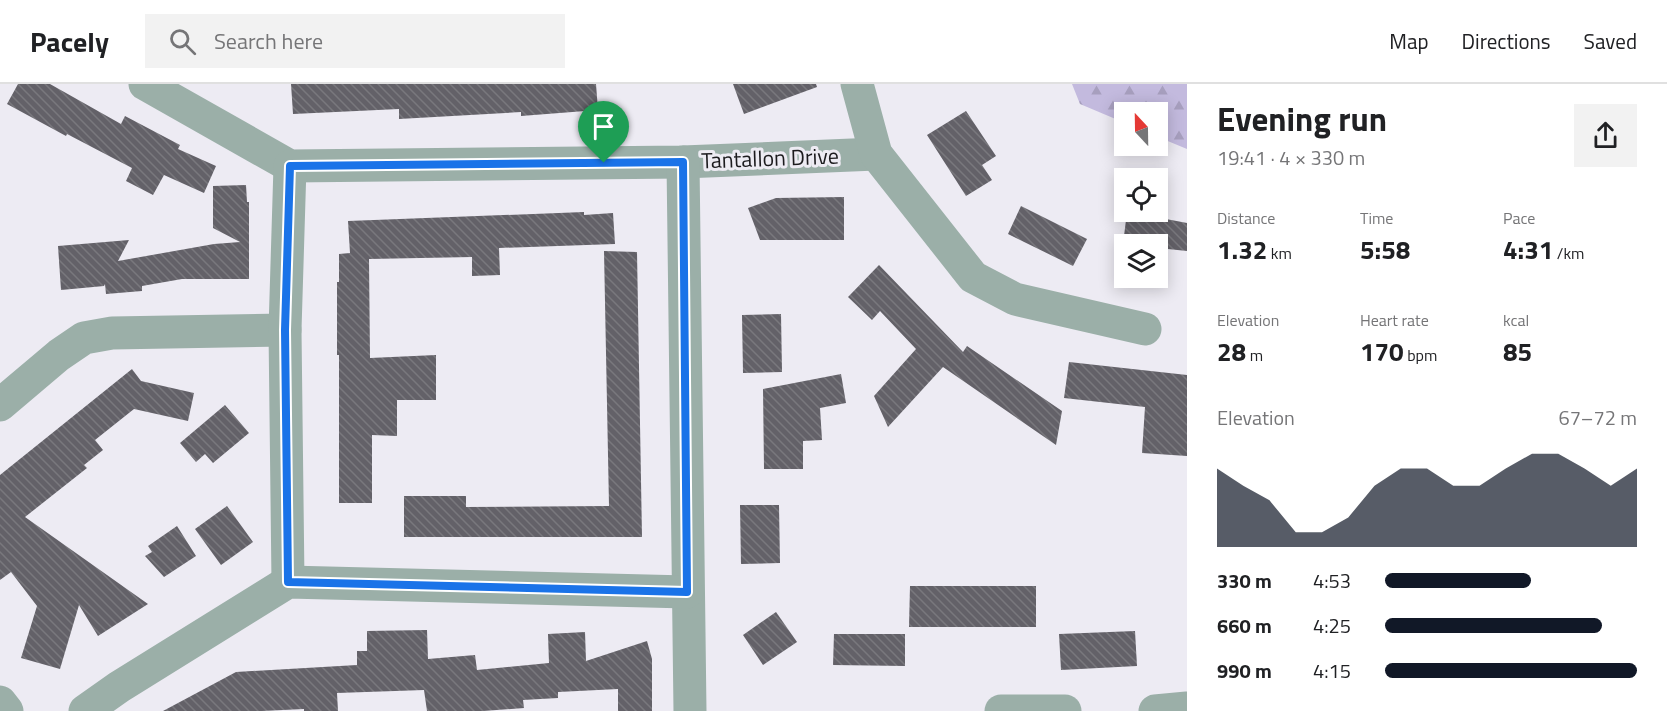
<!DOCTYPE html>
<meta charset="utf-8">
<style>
body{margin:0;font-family:"Titillium Web",sans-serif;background:#f2f2f2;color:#202124;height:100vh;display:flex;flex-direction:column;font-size:22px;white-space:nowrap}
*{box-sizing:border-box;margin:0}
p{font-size:20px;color:#757577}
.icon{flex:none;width:33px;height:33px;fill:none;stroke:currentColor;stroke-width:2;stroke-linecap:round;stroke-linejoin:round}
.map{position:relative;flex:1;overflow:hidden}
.drawer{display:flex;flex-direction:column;background:#fff;width:480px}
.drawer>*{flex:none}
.needle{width:39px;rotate:338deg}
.buttons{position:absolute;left:1114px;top:18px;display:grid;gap:12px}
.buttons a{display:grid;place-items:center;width:54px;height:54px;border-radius:0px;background:#fff;box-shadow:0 3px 15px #0003;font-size:30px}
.pin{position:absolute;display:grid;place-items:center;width:51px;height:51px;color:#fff;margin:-62px -26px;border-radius:50% 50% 50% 0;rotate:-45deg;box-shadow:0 0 6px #0007}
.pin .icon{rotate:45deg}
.round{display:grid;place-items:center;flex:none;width:63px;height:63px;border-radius:0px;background:#f2f2f2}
.overview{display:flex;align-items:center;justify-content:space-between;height:102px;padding:0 30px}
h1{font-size:33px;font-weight:700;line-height:45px}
.metrics{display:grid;grid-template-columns:repeat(3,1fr);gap:9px;height:102px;padding:6px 30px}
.metrics div{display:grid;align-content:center}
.metrics b{font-size:26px;font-weight:700}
.metrics small{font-size:16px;font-weight:400}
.metrics p{font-size:16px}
.chart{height:168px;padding:12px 30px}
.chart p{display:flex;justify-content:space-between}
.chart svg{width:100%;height:108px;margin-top:6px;fill:#111827;opacity:.7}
ul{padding:0 30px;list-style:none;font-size:20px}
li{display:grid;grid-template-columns:96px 72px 1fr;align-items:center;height:45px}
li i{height:15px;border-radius:8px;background:#111827}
header{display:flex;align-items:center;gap:36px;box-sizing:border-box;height:84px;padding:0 30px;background:#fff;border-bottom:2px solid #e0e0e0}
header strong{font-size:28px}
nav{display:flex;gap:33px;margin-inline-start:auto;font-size:21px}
.search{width:420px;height:54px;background:#f2f2f2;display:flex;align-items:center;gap:15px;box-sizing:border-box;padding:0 21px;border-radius:0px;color:#757577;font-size:22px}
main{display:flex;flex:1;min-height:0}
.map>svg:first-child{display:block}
.forest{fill:url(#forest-firs)}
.building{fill:url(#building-back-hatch)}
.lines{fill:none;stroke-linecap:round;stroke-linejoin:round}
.minor{stroke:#9bafa8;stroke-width:33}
.route-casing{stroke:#fff;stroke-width:12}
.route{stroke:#1a73e8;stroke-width:8}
.labels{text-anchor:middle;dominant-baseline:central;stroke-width:6;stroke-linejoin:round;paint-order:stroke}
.street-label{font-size:22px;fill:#1c1b1e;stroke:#edebf3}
</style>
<header>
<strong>Pacely</strong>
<div class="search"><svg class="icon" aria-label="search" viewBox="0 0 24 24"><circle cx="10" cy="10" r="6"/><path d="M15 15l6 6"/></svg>Search here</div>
<nav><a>Map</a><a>Directions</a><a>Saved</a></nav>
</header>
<main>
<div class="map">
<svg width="1187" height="627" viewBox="0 0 1187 627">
<defs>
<pattern id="forest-firs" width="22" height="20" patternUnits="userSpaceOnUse" patternTransform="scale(1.5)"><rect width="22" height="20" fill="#c3bade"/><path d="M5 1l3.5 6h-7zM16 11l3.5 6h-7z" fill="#a79fbe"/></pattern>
<pattern id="building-back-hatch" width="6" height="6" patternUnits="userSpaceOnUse" patternTransform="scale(1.5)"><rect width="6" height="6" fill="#636168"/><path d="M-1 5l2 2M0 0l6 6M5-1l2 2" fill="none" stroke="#79787d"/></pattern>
</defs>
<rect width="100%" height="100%" fill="#edebf3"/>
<!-- forest -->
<polygon class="forest" points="1072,0 1187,0 1187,65 1158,53 1158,28 1125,28 1125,39 1080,20"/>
<!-- building -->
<g class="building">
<polygon points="18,0 50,0 121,40 125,32 180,61 178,65 216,82 204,109 164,91 153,111 126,97 132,84 67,50 66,52 7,20"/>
<polygon points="291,0 596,0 598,26 521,32 521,28 399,35 399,25 293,30"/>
<polygon points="733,0 816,0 817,3 744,30"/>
<polygon points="966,27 996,72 982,81 992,96 966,112 927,51"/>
<polygon points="246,101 247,118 249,118 249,195 182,195 142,202 142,207 106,210 105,200 104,202 61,206 58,162 129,156 118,177 214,160 240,158 213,144 213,102"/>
<polygon points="844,113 844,156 760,156 748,124 776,114"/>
<polygon points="1158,121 1168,122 1166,135 1187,139 1187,167 1158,164 1158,160 1123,160 1127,128 1158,128"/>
<polygon points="1021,122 1087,155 1073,182 1008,150"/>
<polygon points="584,128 584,131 613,129 615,160 499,164 500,191 472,192 472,173 369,175 370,274 436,271 436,316 397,316 397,352 372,351 372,419 339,419 339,271 337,271 337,198 339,198 339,170 350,169 348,137"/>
<polygon points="604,167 637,168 642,453 404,453 404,412 466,412 466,423 609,422"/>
<polygon points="879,181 963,268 967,262 1062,327 1056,361 943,283 888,343 874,312 916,265 880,227 872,236 848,213"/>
<polygon points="781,230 782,288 743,289 742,231"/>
<polygon points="1069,278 1187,291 1187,372 1142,369 1145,323 1064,314"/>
<polygon points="132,285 141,297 194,309 188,337 134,325 95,356 103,366 84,381 87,384 25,433 148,520 98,552 79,521 60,585 21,574 37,522 11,488 0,496 0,391"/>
<polygon points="841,290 846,319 820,324 822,356 803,357 803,385 764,385 763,305"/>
<polygon points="225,321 249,349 213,379 205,370 196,378 180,359"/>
<polygon points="740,421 779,421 780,479 741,480"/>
<polygon points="227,422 253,458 221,481 195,445"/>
<polygon points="177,442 196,472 164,493 145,472 152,468 148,462"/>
<polygon points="910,502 1036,502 1036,543 909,543"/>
<polygon points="776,528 797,558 763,581 743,551"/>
<polygon points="427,546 428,575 475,571 477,586 549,579 548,550 585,548 586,577 647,557 652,575 652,627 618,627 618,605 558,608 558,614 523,616 524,624 483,627 427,627 424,606 337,609 338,627 304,627 304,625 262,627 163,627 236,588 357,581 357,567 367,567 367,547"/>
<polygon points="1135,547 1137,582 1061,586 1059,550"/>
<polygon points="834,550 905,550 905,582 833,581"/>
</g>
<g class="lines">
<!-- minor -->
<g class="minor">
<polyline points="145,0 290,82 683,78 876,70"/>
<polyline points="857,0 876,70 973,193 1015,215 1145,245"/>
<polyline points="683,78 690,627"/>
<polyline points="0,321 59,271 84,254 112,249 285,246"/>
<polyline points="288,498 285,246 290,82"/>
<polyline points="0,618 7,627"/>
<polyline points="85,627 119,603 288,498 687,508"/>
<polyline points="1001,627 1065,627"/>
<polyline points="1155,627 1187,624"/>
</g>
</g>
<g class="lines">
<!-- route casing -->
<g class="route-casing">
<polygon id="route" points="683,78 687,508 288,498 285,246 290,82"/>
</g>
<!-- route -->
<use href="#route" class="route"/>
</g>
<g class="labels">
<!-- street labels -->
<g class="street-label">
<text transform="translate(770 74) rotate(-2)">Tantallon Drive</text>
</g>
</g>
</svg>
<div class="buttons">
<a><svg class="needle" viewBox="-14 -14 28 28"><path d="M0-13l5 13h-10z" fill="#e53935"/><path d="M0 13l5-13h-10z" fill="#757577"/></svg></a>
<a><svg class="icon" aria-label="locate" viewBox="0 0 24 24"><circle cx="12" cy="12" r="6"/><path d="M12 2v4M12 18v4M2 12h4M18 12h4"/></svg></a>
<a><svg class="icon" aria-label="layers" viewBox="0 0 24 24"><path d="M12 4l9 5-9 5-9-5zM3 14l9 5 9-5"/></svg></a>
</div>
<div class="pin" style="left:604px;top:79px;background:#1e9e55"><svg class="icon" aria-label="arrive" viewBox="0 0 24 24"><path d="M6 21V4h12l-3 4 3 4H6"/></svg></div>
</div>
<section class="drawer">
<div class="overview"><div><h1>Evening run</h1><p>19:41 · 4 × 330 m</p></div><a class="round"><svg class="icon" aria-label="share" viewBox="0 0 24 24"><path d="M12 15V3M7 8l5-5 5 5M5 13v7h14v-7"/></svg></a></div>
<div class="metrics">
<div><p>Distance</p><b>1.32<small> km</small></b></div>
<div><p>Time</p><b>5:58</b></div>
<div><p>Pace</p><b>4:31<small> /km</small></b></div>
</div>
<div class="metrics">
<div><p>Elevation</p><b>28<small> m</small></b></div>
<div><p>Heart rate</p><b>170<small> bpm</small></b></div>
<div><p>kcal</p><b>85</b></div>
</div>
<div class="chart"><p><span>Elevation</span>67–72 m</p>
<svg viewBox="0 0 160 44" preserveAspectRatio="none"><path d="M0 44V12L10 19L20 25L30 38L40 38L50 32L60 19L70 12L80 12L90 19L100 19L110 12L120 6L130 6L140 12L150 19L160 12V44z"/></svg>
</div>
<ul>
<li><b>330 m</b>4:53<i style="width:58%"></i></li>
<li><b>660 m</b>4:25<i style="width:86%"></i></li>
<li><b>990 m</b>4:15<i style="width:100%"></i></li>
</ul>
</section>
</main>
